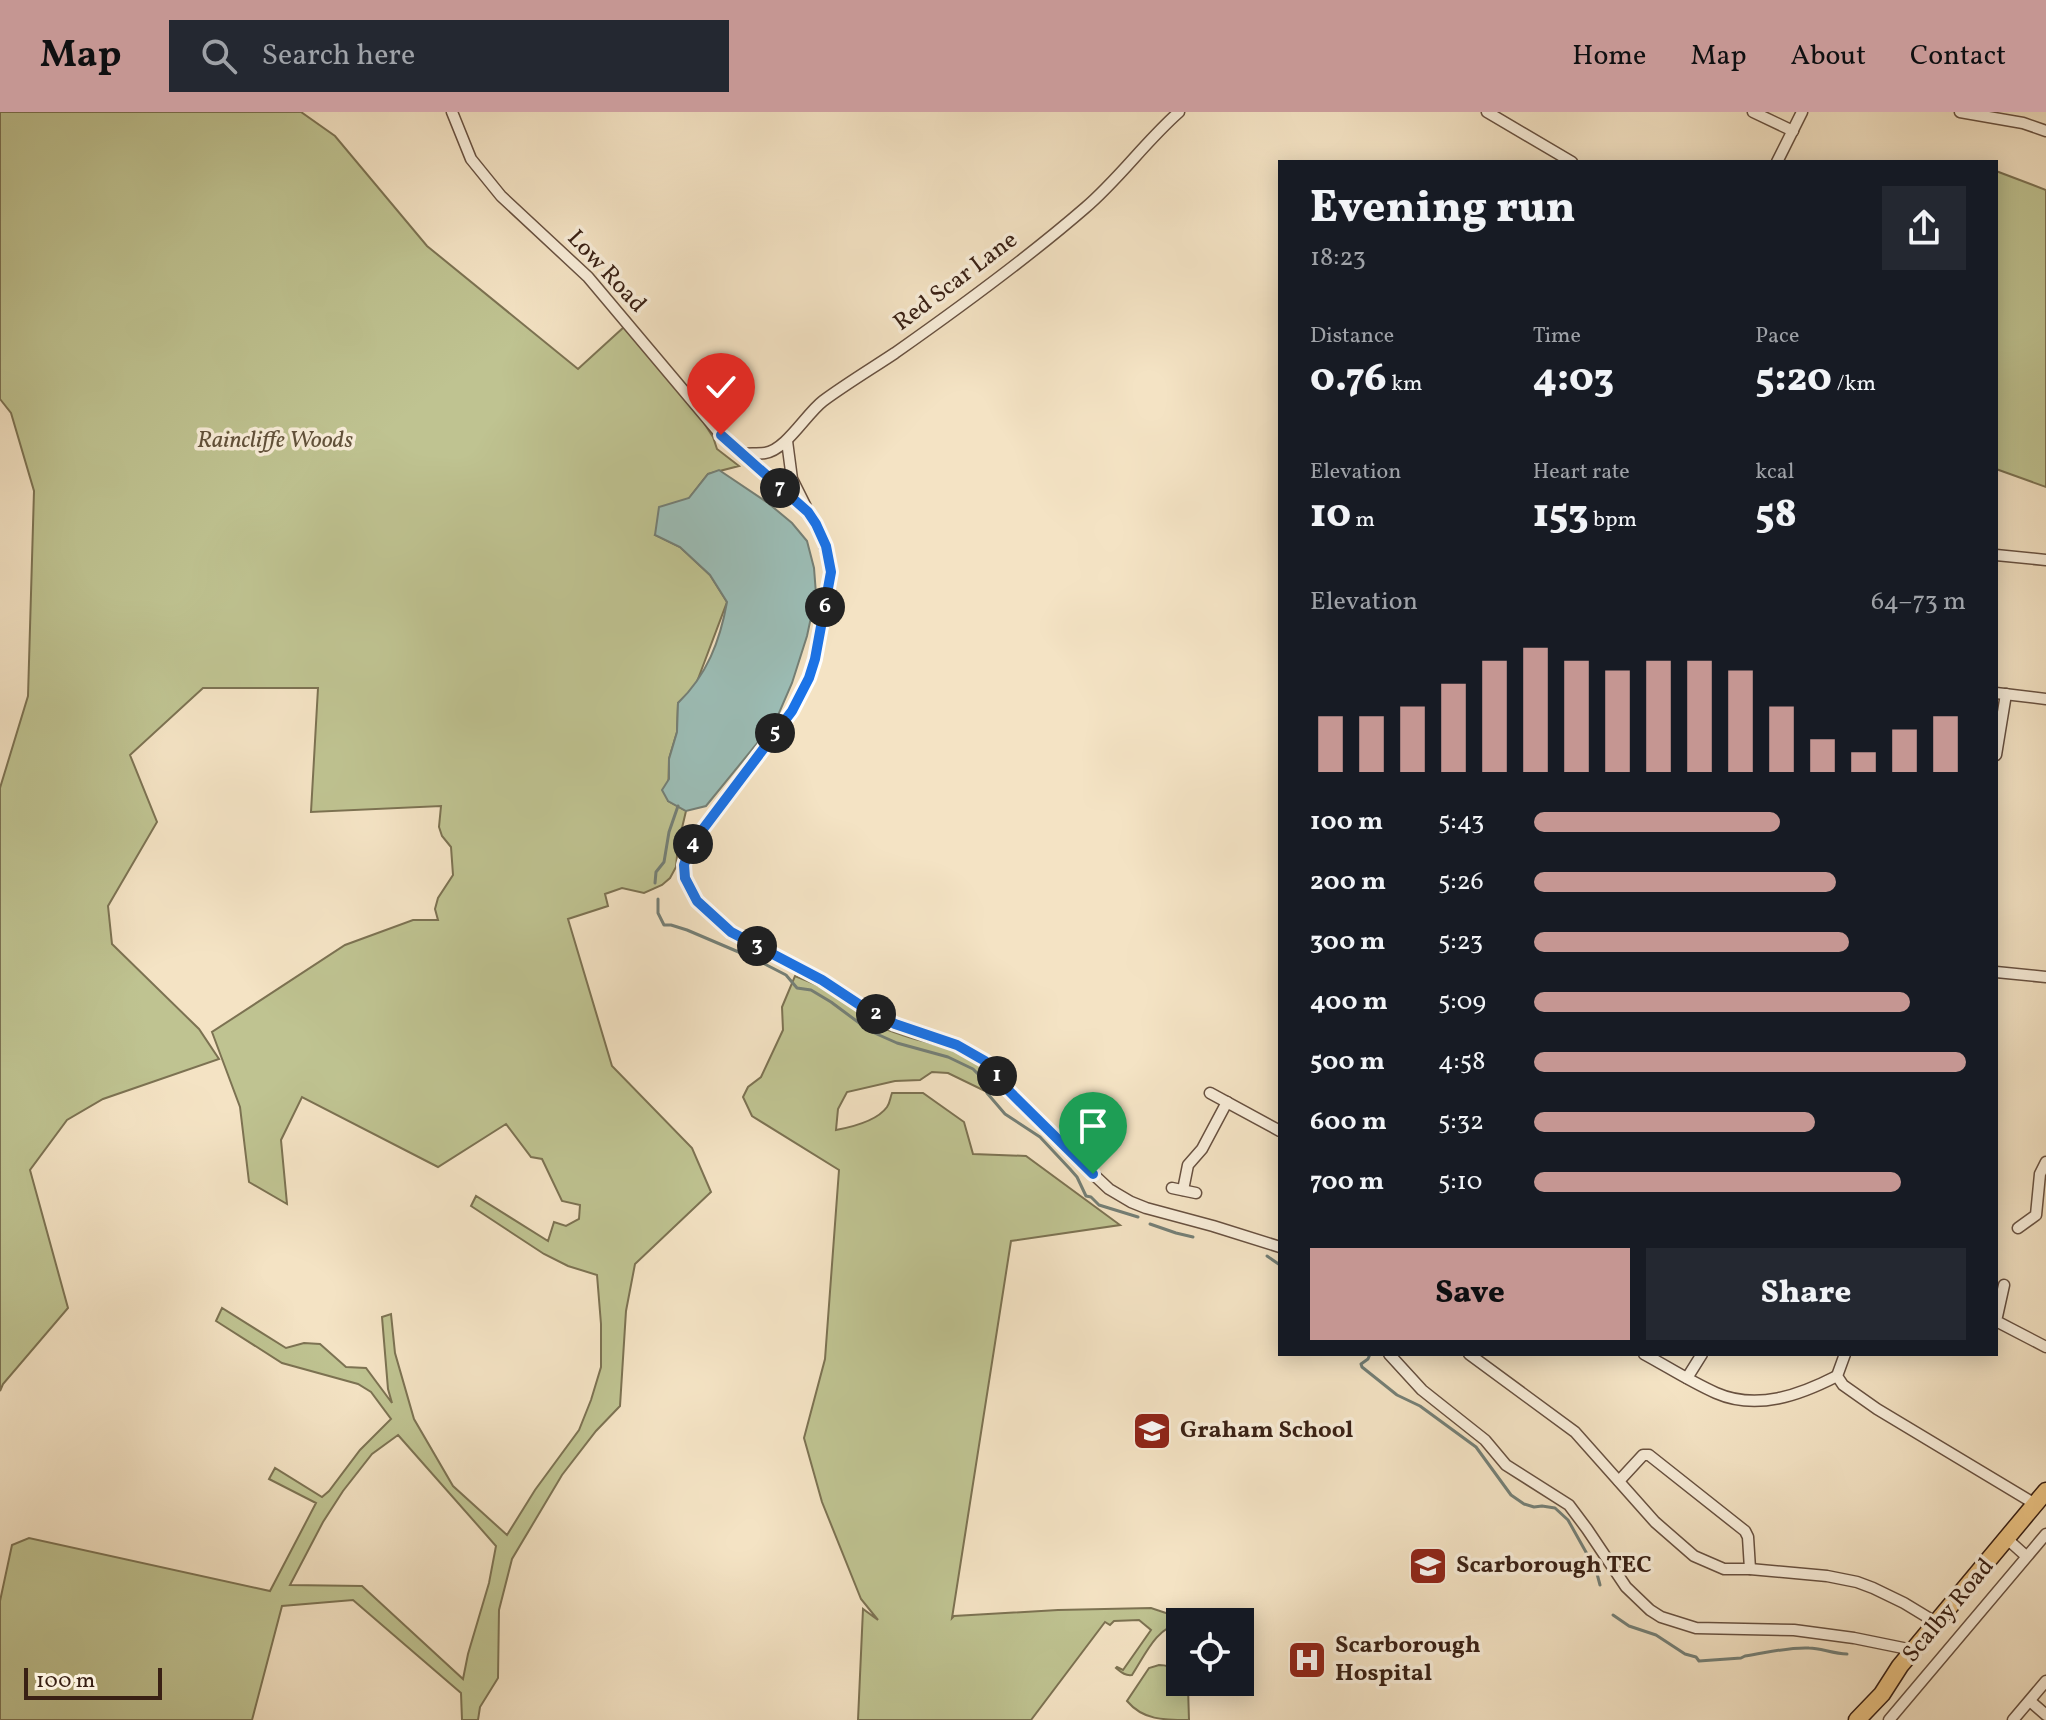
<!DOCTYPE html>
<meta charset="utf-8">
<style>
body{margin:0;font-family:Vollkorn,serif;background:#242831;color:#f1f3f6;height:100vh;display:flex;flex-direction:column;font-size:30px;white-space:nowrap}
*{box-sizing:border-box;margin:0}
p{font-size:26px;color:#9ea1a6}
.icon{flex:none;width:44px;height:44px;fill:none;stroke:currentColor;stroke-width:2;stroke-linecap:round;stroke-linejoin:round}
.map{position:relative;flex:1;overflow:hidden}
.drawer{position:absolute;left:1278px;top:48px;width:720px;height:1196px;display:flex;flex-direction:column;background:#171b24;border-radius:0px;box-shadow:0 4px 20px #0003}
.drawer>*{flex:none}
.fabs{position:absolute;left:1166px;top:1496px;display:grid;gap:16px}
.fabs a{display:grid;place-items:center;width:88px;height:88px;border-radius:0px;background:#171b24;box-shadow:0 4px 20px #0003;font-size:40px}
.scale{position:absolute;left:24px;bottom:20px;width:138px;box-sizing:border-box;padding-left:8px;border:4px solid #392014;border-top:0;font-size:22px;line-height:28px;white-space:nowrap;color:#392014;-webkit-text-stroke:6px #f8edd9;paint-order:stroke}
.pin{position:absolute;display:grid;place-items:center;width:68px;height:68px;color:#fff;margin:-82px -34px;border-radius:50% 50% 50% 0;rotate:-45deg;box-shadow:0 0 8px #0007}
.pin .icon{rotate:45deg}
.km{position:absolute;width:40px;height:40px;margin:-20px;border-radius:50%;background:#222;color:#fff;font-size:22px;line-height:40px;text-align:center}
.round{display:grid;place-items:center;flex:none;width:84px;height:84px;border-radius:0px;background:#242831}
.summary{display:flex;align-items:center;justify-content:space-between;height:136px;padding:0 32px}
h1{font-size:44px;font-weight:800;line-height:60px}
.metrics{display:grid;grid-template-columns:repeat(3,1fr);gap:12px;height:136px;padding:8px 32px}
.metrics div{display:grid;align-content:center}
.metrics b{font-size:40px;font-weight:800}
.metrics small{font-size:22px;font-weight:400}
.metrics p{font-size:22px}
.chart{height:224px;padding:16px 32px}
.chart p{display:flex;justify-content:space-between}
.chart svg{width:100%;height:144px;margin-top:8px;stroke:#c59692;stroke-width:6}
.primary-button{display:flex;gap:16px;margin-top:auto;padding:16px 32px}
.primary-button a{flex:1;height:92px;border-radius:0px;background:#c59692;color:#111;font-size:32px;font-weight:800;line-height:92px;text-align:center}
.primary-button a+a{background:#242831;color:#f1f3f6}
ul{padding:0 32px;list-style:none;font-size:26px}
li{display:grid;grid-template-columns:128px 96px 1fr;align-items:center;height:60px}
li i{height:20px;border-radius:10px;background:#c59692}
header{display:flex;align-items:center;gap:48px;box-sizing:border-box;height:112px;padding:0 40px;background:#c59692;color:#111}
header strong{font-size:38px}
nav{display:flex;gap:44px;margin-inline-start:auto;font-size:28px}
.search{width:560px;height:72px;background:#242831;display:flex;align-items:center;gap:20px;box-sizing:border-box;padding:0 28px;border-radius:0px;color:#9ea1a6;font-size:30px}
.map>svg:first-child{display:block}
.green{fill:#bfc391;stroke:#7c7252;stroke-width:2;fill-rule:evenodd}
.water{fill:#9cbeb7;stroke:#747f76;stroke-width:2}
.lines{fill:none;stroke-linecap:round;stroke-linejoin:round}
.stream{stroke:#747f76;stroke-width:3}
.minor-casing{stroke:#685140;stroke-width:13}
.highway-casing{stroke:#392014;stroke-width:19}
.minor{stroke:#f8edd9;stroke-width:10}
.highway{stroke:#eac282;stroke-width:16}
.route-casing{stroke:#fff;stroke-width:16}
.route{stroke:#1a73e8;stroke-width:10}
.labels{text-anchor:middle;dominant-baseline:central;stroke-width:7;stroke-linejoin:round;paint-order:stroke}
.street-label{font-size:24px;fill:#392014;stroke:#f8edd9}
.park-label{font-size:24px;font-style:italic;fill:#61513a;stroke:#f8edd9}
.poi-label{font-size:24px;font-weight:bold;fill:#392014;stroke:#f8edd9;text-anchor:start}
</style>
<header>
<strong>Map</strong>
<div class="search"><svg class="icon" aria-label="search" viewBox="0 0 24 24"><circle cx="10" cy="10" r="6"/><path d="M15 15l6 6"/></svg>Search here</div>
<nav><a>Home</a><a>Map</a><a>About</a><a>Contact</a></nav>
</header>
<div class="map">
<svg width="2046" height="1608" viewBox="0 0 2046 1608">
<rect width="100%" height="100%" fill="#f4e3c4"/>
<filter id="stains"><feTurbulence type="fractalNoise" baseFrequency=".0025" numOctaves="4"/><feColorMatrix values="0 0 0 0 .2 0 0 0 0 .09 0 0 0 0 .02 0 0 0 .5 -.17"/></filter>
<radialGradient id="worn" r=".72"><stop offset=".6" stop-color="#630" stop-opacity="0"/><stop offset="1" stop-color="#630" stop-opacity=".3"/></radialGradient>
<!-- green -->
<g class="green">
<path d="M0 0H301L335 24 427 134 578 257 624 215 695 297 713 325 717 337 739 354 708 362 689 386 655 423 680 435 710 463 727 490 695 575 678 591 677 620 669 647 668 689 686 699 678 733 676 755 670 766 662 773 644 781 622 776 605 782 608 794 568 807 612 954 692 1036 711 1080 635 1152 626 1199 620 1294 596 1319 562 1363 512 1447 499 1498 498 1566 480 1595 478 1608H462L461 1581 353 1488 282 1494 252 1608H0V1489L12 1433 29 1426 270 1479 316 1391 269 1367 275 1356 322 1385 329 1379 360 1338 391 1307 371 1280 358 1272 282 1251 216 1209 222 1196 286 1236 304 1231 320 1232 346 1255 366 1256 392 1291 388 1277 382 1205 391 1202 395 1241 414 1307 453 1374 507 1423 535 1378 579 1318 591 1288 601 1255V1212L597 1163 568 1154 544 1142 471 1094 476 1084 548 1129 554 1110 566 1114 579 1107 580 1093 562 1089 542 1047 531 1045 506 1012 438 1055 302 985 281 1028 287 1092 249 1070 240 995 212 920 345 833 413 808H438L435 797 438 786 453 763 451 735 442 724 439 715 441 694 311 700 318 576H203L130 643 157 710 108 794 112 832 199 917 219 947 103 987 67 1008 30 1058 68 1196 3 1272 0 1279V676L28 584 34 379 11 301 0 287ZM398 1323 496 1434 489 1471 468 1542 463 1567 362 1474 290 1473 323 1410 343 1379 372 1342Z"/>
<polygon points="1996,59 2046,78 2046,375 1996,357"/>
<path d="M795 864C815 872 834 879 851 891 861 898 869 908 880 914 916 933 962 930 991 964L987 980 948 961 932 960 920 968 895 969 847 980 838 997 836 1018C852 1015 877 1009 887 995 890 991 890 986 892 981H923L964 1010 973 1042 1026 1044 1120 1113 1011 1129 952 1506 954 1504 1058 1498 1151 1496 1193 1510H1180V1512C1157 1514 1144 1545 1132 1563 1125 1564 1121 1560 1116 1556L1117 1555 1123 1558 1151 1518 1139 1508 1114 1509 1110 1513 1105 1510 1031 1608H858L863 1497 878 1508 861 1487 822 1390 804 1326 825 1247 839 1058 752 1004 743 985 748 975 761 965 783 918 782 895Z"/>
<path d="M1159 1553C1166 1553 1171 1554 1176 1559L1173 1564 1188 1575 1189 1608C1163 1608 1143 1608 1127 1589L1149 1556Z"/>
</g>
<!-- water -->
<path class="water" d="M719 358 768 391 792 411 807 429 814 456 816 482 807 524 792 571 776 608 706 694 686 699 668 689 662 678 669 667V647L677 620 678 591C707 563 720 529 727 490L710 463 680 435 655 423 659 395 689 386 708 362Z"/>
<g class="lines">
<!-- stream -->
<g class="stream">
<polyline points="655,771 656,760 664,750 669,720 678,694"/>
<polyline points="658,787 658,801 664,813 671,813 687,818 755,847 786,863 797,876 811,878 831,890 870,919 897,931 948,945 973,957 979,963 987,981 1005,1002 1040,1025 1070,1057 1077,1065 1086,1084 1091,1085 1099,1093 1138,1105"/>
<polyline points="1150,1112 1176,1121 1193,1125"/>
<polyline points="1267,1144 1280,1153"/>
<polyline points="1370,1242 1368,1247 1361,1252 1362,1255 1397,1283 1420,1294 1476,1335 1511,1383 1524,1392 1534,1395 1542,1394 1555,1396 1568,1408 1596,1458 1600,1473"/>
<path d="M1613 1503 1629 1514 1656 1523 1685 1542 1696 1545 1699 1549 1741 1546 1745 1544C1766 1541 1787 1535 1809 1536 1821 1536 1833 1542 1847 1542"/>
</g>
<!-- minor casing -->
<g class="minor-casing">
<g id="minor">
<polyline points="452,0 471,47 501,84 588,165 721,323 808,400 822,423 831,460 815,547 809,566 792,599 703,717 688,741 684,753 685,766 697,789 731,820 822,868 869,899 895,912 957,933 985,949 1008,978 1093,1062 1109,1077 1131,1090 1146,1096 1213,1114 1280,1135"/>
<polyline points="1487,0 1572,50"/>
<polyline points="1753,0 1793,19"/>
<polyline points="1960,0 2023,11 2046,19"/>
<polyline points="1777,50 1802,0"/>
<polyline points="787,329 792,367 806,395"/>
<path d="M741 342C748 341 757 342 765 341 786 338 806 302 823 289 846 272 871 257 895 241 959 196 1025 148 1085 96 1119 67 1145 30 1179 0"/>
<polyline points="1996,443 2046,448"/>
<polyline points="1996,581 2046,587"/>
<polyline points="1996,643 2006,582"/>
<polyline points="1996,860 2046,865"/>
<polyline points="1210,981 1280,1019"/>
<polyline points="1172,1076 1196,1081"/>
<polyline points="1183,1078 1188,1053 1202,1037 1227,990"/>
<polyline points="2018,1116 2036,1103 2040,1062 2046,1050"/>
<polyline points="2004,1173 1996,1209 2046,1235"/>
<polyline points="1389,1242 1422,1278 1485,1328 1506,1353 1569,1393 1587,1417 1626,1475 1650,1498 1661,1505 1696,1516 1794,1518 1854,1526 1913,1538"/>
<polyline points="1469,1242 1575,1320 1655,1410 1694,1444 1724,1457 1750,1457 1827,1464 1857,1470 1873,1476 1904,1491 1937,1511"/>
<path d="M1644 1242C1668 1255 1691 1270 1716 1281 1757 1299 1800 1283 1837 1264"/>
<polyline points="1845,1242 1837,1264 1843,1273 1877,1297 2035,1392"/>
<polyline points="1687,1266 1702,1242"/>
<polyline points="1619,1369 1643,1343 1649,1343 1745,1419 1748,1425 1750,1457"/>
<polyline points="2006,1426 2026,1444"/>
<polyline points="2030,1589 2046,1603"/>
<polyline points="1889,1608 2046,1422"/>
<polyline points="2013,1608 2046,1569"/>
</g>
</g>
<!-- highway casing -->
<g class="highway-casing">
<polyline id="highway" points="1857,1608 1882,1582 1900,1554 2046,1379"/>
</g>
<!-- minor -->
<use href="#minor" class="minor"/>
<!-- highway -->
<use href="#highway" class="highway"/>
</g>
<g class="lines">
<!-- route casing -->
<g class="route-casing">
<polyline id="route" points="721,323 808,400 816,412 826,434 831,460 815,547 809,566 792,599 703,717 688,741 684,753 685,766 697,789 731,820 822,868 869,899 895,912 957,933 985,949 1008,978 1093,1062"/>
</g>
<!-- route -->
<use href="#route" class="route"/>
</g>
<!-- icons -->
<defs>
<g id="school-square" transform="scale(2)"><rect x="-9" y="-9" width="18" height="18" rx="4" fill="#8f2418" stroke="#f8edd9"/><path d="M0-5L7-2L0 1L-7-2ZM-4 1L0 2.5L4 1V4Q0 6-4 4Z" fill="#fff"/></g>
<g id="university-square" transform="scale(2)"><rect x="-9" y="-9" width="18" height="18" rx="4" fill="#8f2418" stroke="#f8edd9"/><path d="M0-5L7-2L0 1L-7-2ZM-4 1L0 2.5L4 1V4Q0 6-4 4Z" fill="#fff"/></g>
<g id="hospital-square" transform="scale(2)"><rect x="-9" y="-9" width="18" height="18" rx="4" fill="#8f2418" stroke="#f8edd9"/><path d="M-5-5h3v3.5h4V-5h3V5h-3V1.5h-4V5h-3Z" fill="#fff"/></g>
</defs>
<g fill-rule="evenodd">
<use href="#school-square" x="1152" y="1319"/>
<use href="#university-square" x="1428" y="1454"/>
<use href="#hospital-square" x="1307" y="1548"/>
</g>
<g class="labels">
<!-- street labels -->
<g class="street-label">
<text transform="translate(606 160) rotate(47)">Low Road</text>
<text transform="translate(956 170) rotate(-37)">Red Scar Lane</text>
<text transform="translate(1949 1499) rotate(-50)">Scalby Road</text>
</g>
<!-- park labels -->
<g class="park-label">
<text x="275" y="329">Raincliffe Woods</text>
</g>
<!-- poi labels -->
<g class="poi-label">
<text x="1180" y="1319">Graham School</text>
<text x="1456" y="1454">Scarborough TEC</text>
<text x="1335" y="1534">Scarborough<tspan x="1335" dy="28">Hospital</tspan></text>
</g>
</g>
<rect width="100%" height="100%" filter="url(#stains)"/>
<rect width="100%" height="100%" fill="url(#worn)"/>
</svg>
<div class="fabs">
<a><svg class="icon" aria-label="locate" viewBox="0 0 24 24"><circle cx="12" cy="12" r="6"/><path d="M12 2v4M12 18v4M2 12h4M18 12h4"/></svg></a>
</div>
<div class="scale">100 m</div>
<div class="pin" style="left:1093px;top:1062px;background:#1e9e55"><svg class="icon" aria-label="arrive" viewBox="0 0 24 24"><path d="M6 21V4h12l-3 4 3 4H6"/></svg></div>
<div class="pin" style="left:721px;top:323px;background:#d93025"><svg class="icon" aria-label="check" viewBox="0 0 24 24"><path d="M5 12l5 5 9-10"/></svg></div>
<b class="km" style="left:997px;top:964px">1</b>
<b class="km" style="left:876px;top:902px">2</b>
<b class="km" style="left:757px;top:834px">3</b>
<b class="km" style="left:693px;top:732px">4</b>
<b class="km" style="left:775px;top:621px">5</b>
<b class="km" style="left:825px;top:495px">6</b>
<b class="km" style="left:780px;top:376px">7</b>
<section class="drawer">
<div class="summary"><div><h1>Evening run</h1><p>18:23</p></div><a class="round"><svg class="icon" aria-label="share" viewBox="0 0 24 24"><path d="M12 15V3M7 8l5-5 5 5M5 13v7h14v-7"/></svg></a></div>
<div class="metrics">
<div><p>Distance</p><b>0.76<small> km</small></b></div>
<div><p>Time</p><b>4:03</b></div>
<div><p>Pace</p><b>5:20<small> /km</small></b></div>
</div>
<div class="metrics">
<div><p>Elevation</p><b>10<small> m</small></b></div>
<div><p>Heart rate</p><b>153<small> bpm</small></b></div>
<div><p>kcal</p><b>58</b></div>
</div>
<div class="chart"><p><span>Elevation</span>64–73 m</p>
<svg viewBox="0 0 160 44" preserveAspectRatio="none"><path d="M5 44V27M15 44V27M25 44V24M35 44V17M45 44V10M55 44V6M65 44V10M75 44V13M85 44V10M95 44V10M105 44V13M115 44V24M125 44V34M135 44V38M145 44V31M155 44V27"/></svg>
</div>
<ul>
<li><b>100 m</b>5:43<i style="width:57%"></i></li>
<li><b>200 m</b>5:26<i style="width:70%"></i></li>
<li><b>300 m</b>5:23<i style="width:73%"></i></li>
<li><b>400 m</b>5:09<i style="width:87%"></i></li>
<li><b>500 m</b>4:58<i style="width:100%"></i></li>
<li><b>600 m</b>5:32<i style="width:65%"></i></li>
<li><b>700 m</b>5:10<i style="width:85%"></i></li>
</ul>
<div class="primary-button"><a>Save</a><a>Share</a></div>
</section>
</div>
